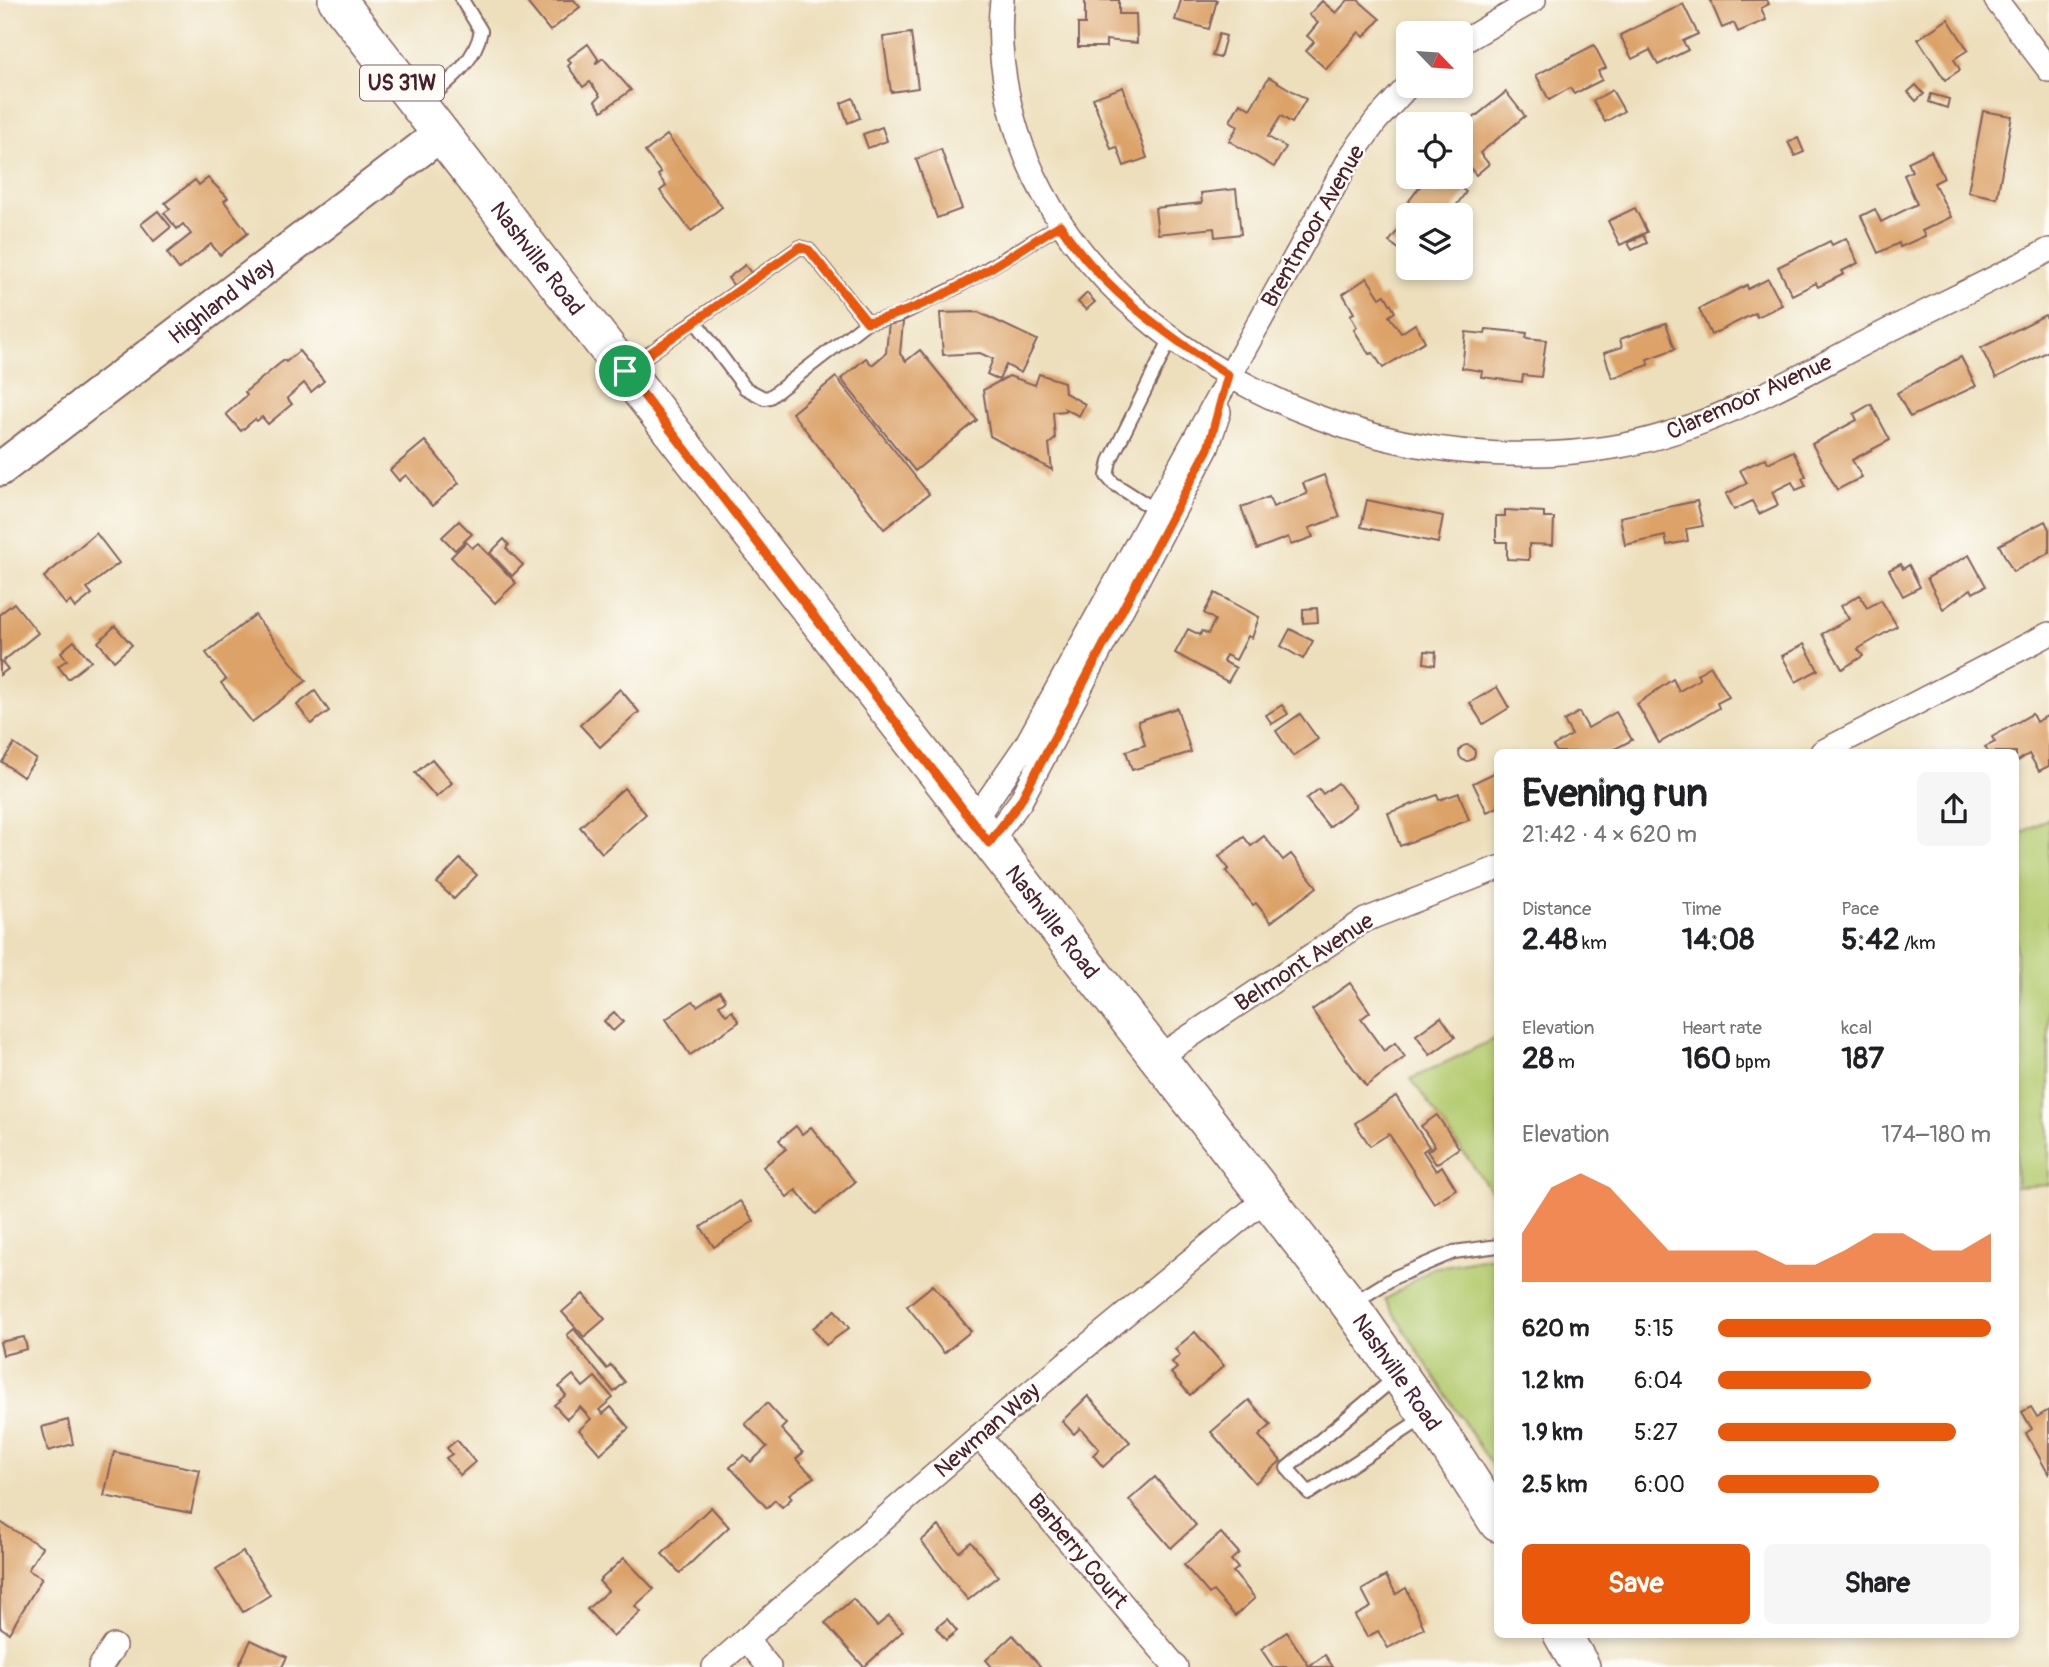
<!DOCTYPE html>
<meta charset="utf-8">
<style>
body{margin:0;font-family:Pangolin,sans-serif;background:#f6f6f6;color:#202124;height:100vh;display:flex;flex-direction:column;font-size:26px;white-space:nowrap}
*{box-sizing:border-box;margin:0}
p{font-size:23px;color:#757577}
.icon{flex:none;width:38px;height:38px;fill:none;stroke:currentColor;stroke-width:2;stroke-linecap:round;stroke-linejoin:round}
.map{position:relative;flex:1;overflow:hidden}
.drawer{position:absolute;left:1494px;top:749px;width:525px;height:889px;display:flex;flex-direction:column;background:#fff;border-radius:10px;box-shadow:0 4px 10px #0003}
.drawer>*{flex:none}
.needle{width:46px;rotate:115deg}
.tools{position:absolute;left:1396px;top:21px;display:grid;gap:14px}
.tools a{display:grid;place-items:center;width:77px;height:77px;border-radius:10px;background:#fff;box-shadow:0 4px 10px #0003;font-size:35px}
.pin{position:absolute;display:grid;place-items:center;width:60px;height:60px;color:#fff;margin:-30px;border:4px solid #fff;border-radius:50%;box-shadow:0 2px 7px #0007}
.round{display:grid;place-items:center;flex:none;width:74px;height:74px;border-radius:10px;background:#f6f6f6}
.summary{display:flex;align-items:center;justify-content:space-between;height:119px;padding:0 28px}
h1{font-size:38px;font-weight:800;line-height:52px}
.metrics{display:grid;grid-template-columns:repeat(3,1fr);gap:10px;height:119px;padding:7px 28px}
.metrics div{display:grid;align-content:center}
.metrics b{font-size:30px;font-weight:800}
.metrics small{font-size:19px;font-weight:400}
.metrics p{font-size:19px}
.chart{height:196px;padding:14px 28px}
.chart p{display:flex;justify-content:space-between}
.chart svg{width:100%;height:126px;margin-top:7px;fill:#ea580c;opacity:.7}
.button{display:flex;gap:14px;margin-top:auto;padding:14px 28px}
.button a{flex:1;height:80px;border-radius:10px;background:#ea580c;color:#fff;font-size:28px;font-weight:800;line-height:80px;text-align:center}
.button a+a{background:#f6f6f6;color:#202124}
ul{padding:0 28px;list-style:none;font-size:23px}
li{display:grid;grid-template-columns:112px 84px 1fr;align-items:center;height:52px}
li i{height:18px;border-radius:9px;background:#ea580c}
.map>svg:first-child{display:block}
.green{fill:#b4cb70;stroke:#7f754e;stroke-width:2}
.building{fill:#dca267}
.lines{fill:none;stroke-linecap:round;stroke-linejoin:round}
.lane-casing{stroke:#83625e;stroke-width:16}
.street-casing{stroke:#83625e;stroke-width:26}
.secondary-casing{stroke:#83625e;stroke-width:37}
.primary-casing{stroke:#83625e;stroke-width:40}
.lane{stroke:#fff;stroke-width:12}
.street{stroke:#fff;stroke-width:23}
.secondary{stroke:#fff;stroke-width:33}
.primary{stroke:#fff;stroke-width:37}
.route-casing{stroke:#fff;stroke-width:14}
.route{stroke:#ea580c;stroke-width:9}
.labels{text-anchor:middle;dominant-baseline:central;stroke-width:5;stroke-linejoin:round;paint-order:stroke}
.shield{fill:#fdfcf7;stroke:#806168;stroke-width:2}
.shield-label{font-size:21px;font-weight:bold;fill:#4a1f2b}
.street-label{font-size:23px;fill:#4a1f2b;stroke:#fdfcf7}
</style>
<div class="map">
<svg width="2049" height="1667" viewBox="0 0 2049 1667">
<rect width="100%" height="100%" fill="#fdfcf7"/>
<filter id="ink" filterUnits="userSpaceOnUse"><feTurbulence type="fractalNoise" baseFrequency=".0143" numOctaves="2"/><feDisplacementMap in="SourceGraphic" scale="14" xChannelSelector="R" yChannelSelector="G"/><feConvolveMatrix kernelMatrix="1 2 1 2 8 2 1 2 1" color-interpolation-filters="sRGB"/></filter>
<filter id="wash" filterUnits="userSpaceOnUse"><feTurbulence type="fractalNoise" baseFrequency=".00686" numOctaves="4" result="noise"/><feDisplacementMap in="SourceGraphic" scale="28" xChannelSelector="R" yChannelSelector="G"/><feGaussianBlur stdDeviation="1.57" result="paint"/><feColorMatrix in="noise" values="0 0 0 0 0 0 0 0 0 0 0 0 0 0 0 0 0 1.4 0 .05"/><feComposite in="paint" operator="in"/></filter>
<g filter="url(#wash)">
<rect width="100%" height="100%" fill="#eddfbc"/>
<!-- green -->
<g class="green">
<polygon points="2049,818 2049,1185 2016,1187 2016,836"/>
<polygon points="1498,1037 1498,1201 1411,1079"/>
<polygon points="1498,1256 1498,1475 1385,1300 1432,1268"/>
</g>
<g id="blocks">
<!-- building -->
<g class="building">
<polygon points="525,0 574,0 580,7 550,31"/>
<polygon points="1085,0 1119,0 1119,14 1136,14 1137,43 1106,40 1106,47 1078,47 1078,24 1085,24"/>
<polygon points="1181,0 1217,0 1209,29 1175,20"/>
<polygon points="1348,0 1358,0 1380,19 1364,37 1359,32 1326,69 1306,51 1314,42 1307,36 1318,23 1309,15 1322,1 1336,13"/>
<polygon points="1710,0 1767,0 1769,4 1761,8 1766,20 1738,32 1734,23 1722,28"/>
<polygon points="1683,4 1698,34 1683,41 1688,50 1658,65 1650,50 1632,59 1620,35"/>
<polygon points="1948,19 1968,50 1954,59 1960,70 1945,80 1918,39"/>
<polygon points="911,33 918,88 891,92 883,37"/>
<polygon points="1219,34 1226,36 1220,58 1212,56"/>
<polygon points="588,44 598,59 595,64 603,58 631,90 602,111 595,101 600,96 590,82 583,87 568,66 571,63 568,59"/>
<polygon points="1594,45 1606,68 1598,71 1602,80 1574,94 1570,88 1549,100 1536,75"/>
<polygon points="1269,77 1306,99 1292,123 1281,116 1268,137 1286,147 1274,167 1229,141 1238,126 1230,121 1240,103 1250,109"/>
<polygon points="1916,85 1924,94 1916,101 1908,92"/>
<polygon points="1123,87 1147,158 1124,166 1117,147 1111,149 1093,98"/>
<polygon points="1612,90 1624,111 1605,122 1593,101"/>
<polygon points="1506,92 1525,116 1480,153 1489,164 1476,175 1461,157 1461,128"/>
<polygon points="1931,94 1949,99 1947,108 1929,102"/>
<polygon points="853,98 860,118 848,123 841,103"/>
<polygon points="1983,111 2012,116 1997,198 1968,192"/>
<polygon points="882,127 887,141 868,148 863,134"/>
<polygon points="667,135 722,207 691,231 660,191 666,186 658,175 661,173 645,152"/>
<polygon points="1798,138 1804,152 1795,156 1788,142"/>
<polygon points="941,149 962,209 937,218 916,159"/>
<polygon points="1931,151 1944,178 1934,183 1951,217 1922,231 1925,236 1900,247 1899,243 1878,253 1861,216 1875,209 1881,222 1917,204 1904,175 1912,171 1908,162"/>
<polygon points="1427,177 1445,177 1466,192 1453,210 1460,215 1409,215 1409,256 1389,242 1407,218 1400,213"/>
<polygon points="208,178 228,198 224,201 248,233 220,255 211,244 179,269 167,253 191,234 183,224 177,229 164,213 170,209 165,203 195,180 199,185"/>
<polygon points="1236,189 1241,234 1215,237 1214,228 1158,234 1155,208 1202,203 1201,193"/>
<polygon points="1635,208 1647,232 1620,245 1608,221"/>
<polygon points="158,211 171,227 154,241 141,224"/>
<polygon points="1643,235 1647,243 1632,250 1628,243"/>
<polygon points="1846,238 1858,263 1842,271 1844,274 1818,287 1816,283 1792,295 1778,267 1830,241 1832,245"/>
<polygon points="745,265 751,273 734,286 728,278"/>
<polygon points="1367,278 1380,298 1385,295 1395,312 1389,316 1401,333 1415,324 1425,341 1383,368 1373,353 1369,354 1354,330 1357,327 1350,315 1354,313 1343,294"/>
<polygon points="1768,279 1782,305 1757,317 1755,313 1711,335 1699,309 1747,285 1748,289"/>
<polygon points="1087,293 1095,302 1086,310 1078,302"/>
<polygon points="978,312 1037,340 1021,373 1006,365 999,380 987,374 993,359 980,353 943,355 940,313"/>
<polygon points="2045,315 2049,322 2049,351 1996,378 1981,348"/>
<polygon points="889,321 903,322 900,354 906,361 920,350 977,420 915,471 841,379 866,358 872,365 886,353"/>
<polygon points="1666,323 1675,349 1647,359 1649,365 1612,378 1604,353 1622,347 1620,339"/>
<polygon points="1486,329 1527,333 1526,338 1546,340 1541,377 1523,375 1522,382 1481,377 1482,371 1462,368 1466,332 1485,334"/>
<polygon points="299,351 324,381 311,392 304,383 287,398 292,404 268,424 262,417 257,421 255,419 241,431 226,414 247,395 245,392 284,360 286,362"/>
<polygon points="1961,357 1976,386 1910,417 1897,393"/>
<polygon points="1039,374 1064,382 1065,393 1085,404 1079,416 1065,409 1066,411 1053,412 1055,439 1049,444 1052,470 990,436 983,390 1009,376 1035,385"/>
<polygon points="836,377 929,494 884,529 792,413"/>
<polygon points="1871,404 1890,440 1852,460 1862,477 1837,490 1812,444 1857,420 1854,414"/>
<polygon points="425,441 459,483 432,506 406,475 399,481 390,470"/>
<polygon points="1793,451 1806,476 1802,478 1806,486 1796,490 1792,482 1772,492 1778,505 1759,514 1752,501 1734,510 1726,494 1747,483 1740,470 1766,458 1768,463"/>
<polygon points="1324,475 1340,517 1309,528 1313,537 1291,545 1288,537 1257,549 1241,507 1269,497 1273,507 1307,494 1303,483"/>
<polygon points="1367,500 1443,516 1438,543 1361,527"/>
<polygon points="1697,501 1703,526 1686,529 1688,541 1667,545 1665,536 1625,545 1620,517"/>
<polygon points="1505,510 1544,512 1544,518 1554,518 1553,545 1529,544 1529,560 1507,559 1507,542 1496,542 1496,516 1505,516"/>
<polygon points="459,521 472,534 455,550 442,537"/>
<polygon points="2045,521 2049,529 2049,553 2013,572 1999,545"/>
<polygon points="96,533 119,563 87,588 92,594 75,608 70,601 66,605 44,577"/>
<polygon points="504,539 509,545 506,548 523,565 512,576 490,553"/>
<polygon points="466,542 472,548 478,543 516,583 495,603 451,557"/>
<polygon points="1969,555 1986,586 1973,593 1971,589 1943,609 1927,578"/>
<polygon points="1901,564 1903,569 1909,565 1920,587 1903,596 1889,570"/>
<polygon points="1215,593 1259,617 1252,638 1248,636 1236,660 1226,655 1223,661 1236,668 1228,682 1175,653 1188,629 1200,635 1202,631 1208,634 1215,620 1204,613"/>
<polygon points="1860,595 1867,608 1881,600 1897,626 1858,649 1863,656 1842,669 1822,634 1849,619 1841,606"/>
<polygon points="14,603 38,633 2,662 8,669 0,675 0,614"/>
<polygon points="1317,608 1318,622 1303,623 1303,609"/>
<polygon points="255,615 306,681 252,722 221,683 226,679 206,653"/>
<polygon points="115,626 132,645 114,661 98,642"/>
<polygon points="1290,629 1313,641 1303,659 1281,646"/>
<polygon points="74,641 91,661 68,679 58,666 67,660 61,652"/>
<polygon points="1804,644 1818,670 1796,682 1782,656"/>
<polygon points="1425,651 1436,652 1435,665 1424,663"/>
<polygon points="1711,666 1729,697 1717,703 1719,708 1659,743 1637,704 1673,679 1679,691 1700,679 1697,674"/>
<polygon points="1497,687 1509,708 1483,724 1470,703"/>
<polygon points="620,689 639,712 600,747 580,725"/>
<polygon points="315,691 329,711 311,724 297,705"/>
<polygon points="1282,705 1288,714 1272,724 1266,715"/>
<polygon points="1177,708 1191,752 1132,770 1126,751 1145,745 1138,721"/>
<polygon points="1579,712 1588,728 1616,712 1632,740 1609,752 1557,752 1553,746 1572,735 1564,721"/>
<polygon points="1300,714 1318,739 1293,756 1276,731"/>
<polygon points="2032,714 2036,722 2047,716 2049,719 2049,766 2039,771 2029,754 2016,762 2016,752 1988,752 1985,747 1995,742 1992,737"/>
<polygon points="14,744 36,759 23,777 2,762"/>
<circle cx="1467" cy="753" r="8"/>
<polygon points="432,759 452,783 436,797 415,773"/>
<polygon points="1498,771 1498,807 1487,812 1473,783"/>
<polygon points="1338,783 1356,806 1329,827 1306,799 1319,789 1323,794"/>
<polygon points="624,788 646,814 602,853 580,827"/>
<polygon points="1459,793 1469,820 1400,846 1388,813 1437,795 1439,800"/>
<polygon points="1264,836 1283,860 1291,854 1317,887 1271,922 1256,903 1253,905 1226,871 1229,869 1219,856 1244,837 1251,846"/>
<polygon points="460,859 477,875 454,899 437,883"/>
<polygon points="1350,983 1370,1012 1361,1019 1384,1051 1395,1043 1405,1057 1366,1086 1312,1010"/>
<polygon points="720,991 726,1000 719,1005 726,1015 732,1011 739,1022 690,1055 666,1019 693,1001 697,1006"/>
<polygon points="614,1012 623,1022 613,1031 604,1021"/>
<polygon points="1441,1017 1455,1037 1430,1055 1416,1035"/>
<polygon points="1396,1096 1429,1147 1423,1151 1436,1171 1442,1166 1456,1189 1434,1203 1389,1134 1370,1146 1355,1123"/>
<polygon points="1437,1115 1459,1148 1436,1164 1427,1151 1435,1146 1421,1126"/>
<polygon points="796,1126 802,1134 811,1127 855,1182 816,1214 796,1190 787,1197 763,1167 786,1149 779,1140"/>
<polygon points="740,1201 754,1221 714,1247 701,1227"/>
<polygon points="933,1285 971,1331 944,1353 907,1306"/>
<polygon points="583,1294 605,1319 584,1337 562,1312"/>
<polygon points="835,1310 849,1328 826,1345 813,1328"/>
<polygon points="574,1329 607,1369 611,1365 625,1382 614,1392 567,1335"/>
<polygon points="1195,1332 1224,1366 1190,1395 1171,1373 1177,1368 1172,1362 1180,1355 1175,1349"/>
<polygon points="24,1337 27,1349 3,1355 0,1342"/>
<polygon points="573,1375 583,1387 595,1377 613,1398 599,1410 603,1414 611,1407 629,1428 600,1454 579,1430 591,1419 580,1407 567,1419 554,1405 566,1395 559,1387"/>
<polygon points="1088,1396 1130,1442 1103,1467 1093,1455 1099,1449 1080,1428 1074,1434 1062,1421"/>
<polygon points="1249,1400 1271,1425 1259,1436 1281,1461 1255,1483 1211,1432"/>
<polygon points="767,1403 786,1424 781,1429 803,1453 796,1459 814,1477 789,1494 792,1498 782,1507 775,1500 767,1508 730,1467 744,1455 751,1462 767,1447 745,1424"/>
<polygon points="2031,1407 2037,1417 2049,1410 2049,1475 2026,1433 2032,1429 2022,1412"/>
<polygon points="68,1420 73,1444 48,1451 42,1427"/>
<polygon points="457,1440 475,1462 460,1475 446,1458 452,1454 447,1448"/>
<polygon points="114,1452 200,1470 191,1513 104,1496"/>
<polygon points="1155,1477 1196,1525 1171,1548 1129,1500"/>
<polygon points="711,1507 729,1527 680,1573 662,1554"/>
<polygon points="0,1522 42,1547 28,1570 42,1578 9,1633 0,1627"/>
<polygon points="939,1526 959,1552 971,1542 998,1576 968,1600 921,1541"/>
<polygon points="1221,1533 1239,1553 1231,1560 1238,1568 1233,1572 1255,1598 1235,1616 1213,1591 1209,1594 1184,1565"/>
<polygon points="243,1552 270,1595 243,1612 216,1569"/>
<polygon points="624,1558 654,1589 635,1606 641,1612 613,1637 587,1609 608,1591 599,1581"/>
<polygon points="1386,1576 1396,1594 1406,1588 1424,1628 1388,1648 1378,1631 1367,1637 1355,1616 1371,1607 1362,1590"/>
<polygon points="853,1599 877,1626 889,1616 903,1631 864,1667 825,1623"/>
<polygon points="947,1619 957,1631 946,1640 936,1628"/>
<polygon points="1287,1632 1309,1666 1325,1655 1333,1667 1273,1667 1261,1649"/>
<polygon points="1013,1635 1041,1667 992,1667 986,1660"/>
<polygon points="251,1640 287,1657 282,1667 238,1667"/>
</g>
</g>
</g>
<g filter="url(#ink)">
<use href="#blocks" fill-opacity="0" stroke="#83625e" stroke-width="2"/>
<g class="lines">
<!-- lane casing -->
<g class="lane-casing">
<g id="lane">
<path d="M421 105C446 83 474 65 481 31L462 0"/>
<polyline points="695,321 800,247 809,250 867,322"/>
<polyline points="628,369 695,321 745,388 764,398 770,397 867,322 897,316 959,286 1060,225"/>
<polyline points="1160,513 1113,483 1107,476 1110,461 1172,336"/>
<polyline points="1353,1303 1395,1277 1454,1252 1498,1246"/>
<polyline points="1396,1377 1287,1468 1309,1493 1426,1416"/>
</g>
</g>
<!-- street casing -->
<g class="street-casing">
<g id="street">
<path d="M1002 0C998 33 1002 69 1009 101 1046 273 1209 390 1373 435 1451 456 1540 460 1620 446 1706 430 1786 384 1862 344 1924 312 1987 283 2049 250"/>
<polyline points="1996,0 2049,70"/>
<polyline points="1461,43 1534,0"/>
<polyline points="1822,752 2049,634"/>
<polyline points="973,822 1026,745 1351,156 1376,121 1409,85"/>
<polyline points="989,843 1020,802 1207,448 1219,412"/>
<polyline points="1157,1058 1365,920 1498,868"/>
<polyline points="979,1436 1176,1667"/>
<polyline points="746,1639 769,1667"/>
<polyline points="100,1667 114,1646"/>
<polyline points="714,1667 1008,1411 1265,1199"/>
</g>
</g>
<!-- secondary casing -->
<g class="secondary-casing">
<g id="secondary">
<path id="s1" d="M0 469 442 133"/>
</g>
</g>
<!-- primary casing -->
<g class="primary-casing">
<g id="primary">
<path id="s2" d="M337 0 1350 1305 1441 1435 1498 1523"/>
<polyline points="1562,1634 1581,1667"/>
</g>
</g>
<!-- lane -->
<use href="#lane" class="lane"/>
<!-- street -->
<use href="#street" class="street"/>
<!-- secondary -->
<use href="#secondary" class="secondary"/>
<!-- primary -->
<use href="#primary" class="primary"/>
</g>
</g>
<g class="lines" filter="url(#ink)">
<!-- route casing -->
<g class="route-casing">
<path id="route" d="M1060 225C1102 289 1165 334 1228 375L1208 449 1020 802 989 843 625 371 800 247 809 250 867 322C937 308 1000 261 1060 225Z"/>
</g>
<!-- route -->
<use href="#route" class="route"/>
</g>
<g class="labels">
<!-- shield labels -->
<rect class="shield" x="360" y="65.5" width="84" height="35" rx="5"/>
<g class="shield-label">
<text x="402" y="83">US 31W</text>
</g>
<!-- street labels -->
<g class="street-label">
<text transform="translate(1313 226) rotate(-60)">Brentmoor Avenue</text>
<text stroke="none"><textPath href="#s2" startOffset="327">Nashville Road</textPath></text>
<text stroke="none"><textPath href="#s1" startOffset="278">Highland Way</textPath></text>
<text transform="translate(1749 397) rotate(-24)">Claremoor Avenue</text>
<text stroke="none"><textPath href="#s2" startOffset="1167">Nashville Road</textPath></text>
<text transform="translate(1304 962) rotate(-33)">Belmont Avenue</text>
<text stroke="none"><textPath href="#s2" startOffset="1734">Nashville Road</textPath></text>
<text transform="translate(987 1430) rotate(-41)">Newman Way</text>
<text transform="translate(1078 1551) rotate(50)">Barberry Court</text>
</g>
</g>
</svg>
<div class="tools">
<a><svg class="needle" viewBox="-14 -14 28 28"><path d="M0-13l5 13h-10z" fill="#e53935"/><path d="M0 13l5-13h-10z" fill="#757577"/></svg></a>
<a><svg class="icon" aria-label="locate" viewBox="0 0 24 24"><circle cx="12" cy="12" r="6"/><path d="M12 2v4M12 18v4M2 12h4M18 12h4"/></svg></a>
<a><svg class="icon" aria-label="layers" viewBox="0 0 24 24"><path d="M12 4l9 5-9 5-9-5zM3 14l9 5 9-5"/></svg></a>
</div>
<div class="pin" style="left:625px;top:371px;background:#1e9e55"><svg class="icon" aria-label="arrive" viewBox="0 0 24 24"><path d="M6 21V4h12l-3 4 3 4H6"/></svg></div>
<section class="drawer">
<div class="summary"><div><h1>Evening run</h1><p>21:42 · 4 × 620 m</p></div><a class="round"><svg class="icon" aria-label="share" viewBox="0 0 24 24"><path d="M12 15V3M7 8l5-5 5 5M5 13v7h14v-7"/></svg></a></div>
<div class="metrics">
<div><p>Distance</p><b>2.48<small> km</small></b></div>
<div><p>Time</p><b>14:08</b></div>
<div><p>Pace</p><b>5:42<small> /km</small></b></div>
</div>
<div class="metrics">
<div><p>Elevation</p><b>28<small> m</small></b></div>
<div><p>Heart rate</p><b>160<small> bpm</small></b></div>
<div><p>kcal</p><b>187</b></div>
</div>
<div class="chart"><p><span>Elevation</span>174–180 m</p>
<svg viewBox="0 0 160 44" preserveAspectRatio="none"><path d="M0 44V27L10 11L20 6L30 11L40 22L50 33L60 33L70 33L80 33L90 38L100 38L110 33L120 27L130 27L140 33L150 33L160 27V44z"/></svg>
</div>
<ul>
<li><b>620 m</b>5:15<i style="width:100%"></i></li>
<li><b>1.2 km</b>6:04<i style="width:56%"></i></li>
<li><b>1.9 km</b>5:27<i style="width:87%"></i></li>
<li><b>2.5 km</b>6:00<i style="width:59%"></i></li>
</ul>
<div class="button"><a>Save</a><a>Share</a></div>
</section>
</div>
